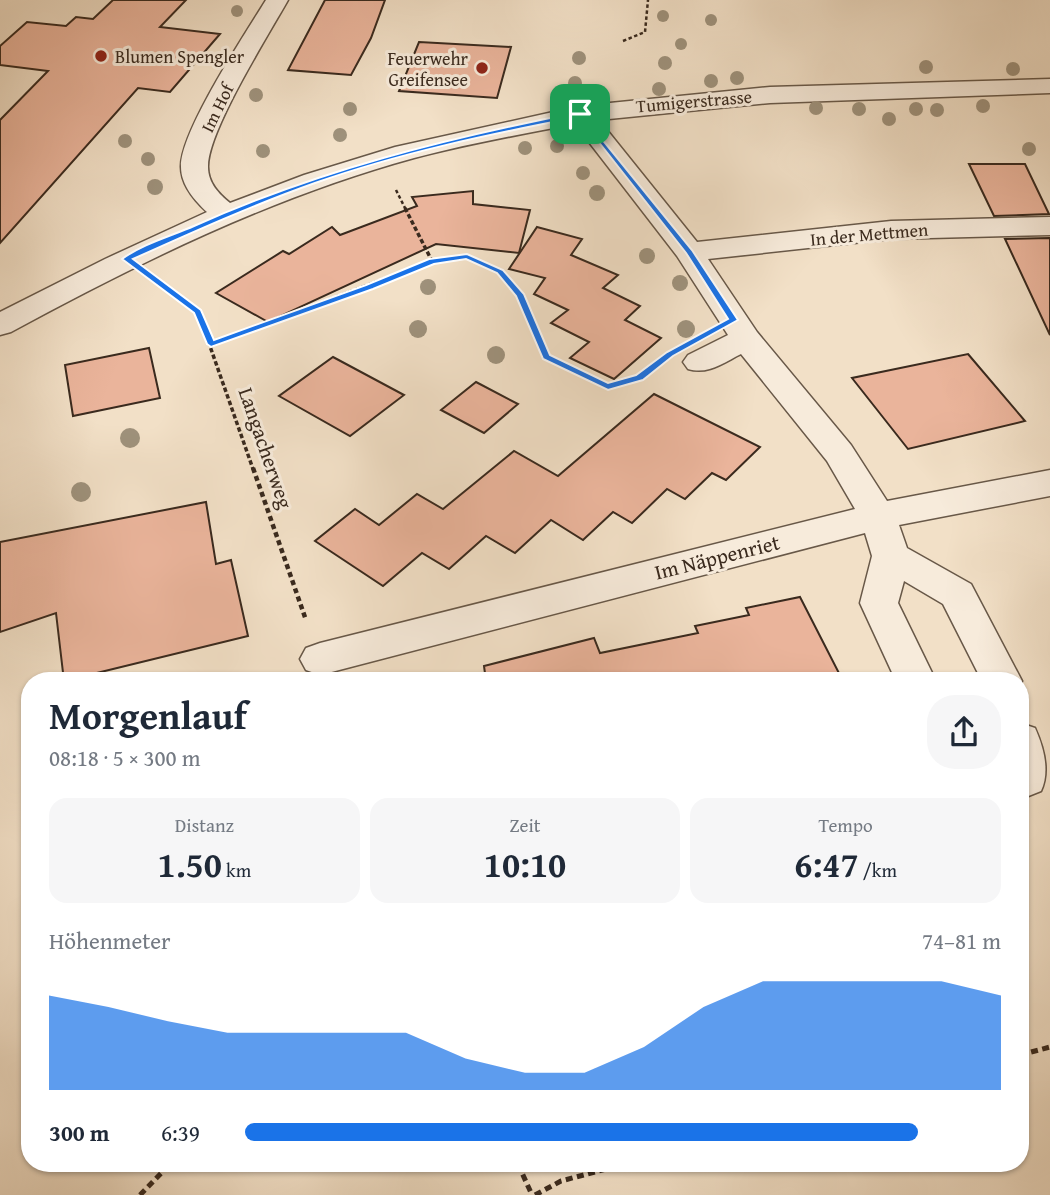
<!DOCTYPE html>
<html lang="de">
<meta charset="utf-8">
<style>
body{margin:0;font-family:"Gentium Book Plus",serif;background:#f6f6f7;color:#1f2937;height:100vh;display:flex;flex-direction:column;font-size:26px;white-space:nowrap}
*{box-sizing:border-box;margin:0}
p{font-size:23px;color:#747a83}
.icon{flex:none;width:38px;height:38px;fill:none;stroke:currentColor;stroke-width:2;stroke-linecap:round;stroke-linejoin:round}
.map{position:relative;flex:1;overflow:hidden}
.side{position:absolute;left:21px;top:672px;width:1008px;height:500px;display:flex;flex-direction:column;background:#fff;border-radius:28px;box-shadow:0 2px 5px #0004}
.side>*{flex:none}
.pin{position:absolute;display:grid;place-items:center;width:60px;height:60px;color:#fff;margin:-30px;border-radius:14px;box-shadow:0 4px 10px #0006}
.round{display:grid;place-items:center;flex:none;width:74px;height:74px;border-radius:28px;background:#f6f6f7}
.overview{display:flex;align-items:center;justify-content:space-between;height:119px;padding:0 28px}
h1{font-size:38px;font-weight:700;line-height:52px}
.figures{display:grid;grid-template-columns:repeat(3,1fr);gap:10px;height:119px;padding:7px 28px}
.figures div{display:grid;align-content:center;border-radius:18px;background:#f6f6f7;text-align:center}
.figures b{font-size:35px;font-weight:700}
.figures small{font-size:19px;font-weight:400}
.figures p{font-size:19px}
.chart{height:196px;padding:14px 28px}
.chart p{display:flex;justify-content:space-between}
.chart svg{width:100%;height:126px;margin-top:7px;fill:#1a73e8;opacity:.7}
ul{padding:0 28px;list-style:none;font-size:23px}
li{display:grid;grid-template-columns:112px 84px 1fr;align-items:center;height:52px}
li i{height:18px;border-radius:9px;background:#1a73e8}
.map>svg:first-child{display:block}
.building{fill:#eab49b;stroke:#3a2a1e;stroke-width:2}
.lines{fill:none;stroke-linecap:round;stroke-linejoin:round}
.minor-casing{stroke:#685848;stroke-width:3}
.path-far3{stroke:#3a2a1e;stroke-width:2.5;stroke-dasharray:3.5 2.5;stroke-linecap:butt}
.path-far2{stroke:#3a2a1e;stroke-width:3.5;stroke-dasharray:4.5 2.5;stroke-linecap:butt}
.path-far1{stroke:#3a2a1e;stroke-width:4.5;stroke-dasharray:5 3.5;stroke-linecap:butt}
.path{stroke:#3a2a1e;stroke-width:5;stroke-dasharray:7 4.5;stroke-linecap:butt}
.minor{fill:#f7ebdb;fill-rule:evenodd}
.tree{fill:#9e917b}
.route{fill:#1a73e8;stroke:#fff;stroke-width:2;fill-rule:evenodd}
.poi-dot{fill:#8f2418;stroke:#f7ebdb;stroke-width:2.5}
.labels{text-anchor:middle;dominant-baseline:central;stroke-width:6;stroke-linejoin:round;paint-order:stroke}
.far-poi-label{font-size:18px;fill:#3a2a1e;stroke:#f7ebdb;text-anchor:start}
.far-street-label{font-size:18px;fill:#3a2a1e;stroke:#f7ebdb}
.street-label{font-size:21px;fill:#3a2a1e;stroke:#f7ebdb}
</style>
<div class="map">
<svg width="1050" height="1195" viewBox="0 0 1050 1195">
<rect width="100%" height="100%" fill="#f2e0c7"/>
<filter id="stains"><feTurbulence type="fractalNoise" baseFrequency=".00286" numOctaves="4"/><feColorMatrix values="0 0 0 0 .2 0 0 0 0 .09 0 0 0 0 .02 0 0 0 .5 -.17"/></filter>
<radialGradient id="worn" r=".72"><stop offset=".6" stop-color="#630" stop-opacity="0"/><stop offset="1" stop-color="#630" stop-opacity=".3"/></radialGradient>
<!-- building -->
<g class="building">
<polygon points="113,0 186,0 160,27 220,34 170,92 138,88 0,243 0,120 48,71 0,65 0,46 27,22 66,26 76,17 93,19"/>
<polygon points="325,0 385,0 371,38 351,75 288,70"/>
<polygon points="419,42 511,47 497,98 399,91"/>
<polygon points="969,164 1025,164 1049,214 994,216"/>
<polygon points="473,191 473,204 530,210 519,253 436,244 268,322 216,293 283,251 289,254 332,227 340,235 417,206 412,197"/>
<polygon points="537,227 582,239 571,255 618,275 603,288 640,306 625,320 661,338 614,379 570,358 589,342 551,323 568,310 534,294 545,278 509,269"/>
<polygon points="1050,238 1050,335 1005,239"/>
<polygon points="149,348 160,398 73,416 65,365"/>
<polygon points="968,354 1025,421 908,449 852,378"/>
<polygon points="333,357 404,395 350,436 279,396"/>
<polygon points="476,382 518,404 484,433 441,410"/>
<polygon points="654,394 760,447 726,480 712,473 685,499 667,489 632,523 613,512 583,540 551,520 515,553 486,536 449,569 422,553 383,586 315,541 355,509 379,525 417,494 443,509 514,451 558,476"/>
<polygon points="206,502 216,564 231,560 248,636 64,681 56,613 0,632 0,542"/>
<polygon points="800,597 843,681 486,681 484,666 594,638 600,653 698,633 695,626 749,615 746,608"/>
</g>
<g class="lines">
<!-- minor casing -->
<g class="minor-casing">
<g id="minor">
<path d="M266 0H288C269 34 207 132 208 167 208 183 219 194 230 203L304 175 395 147 580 106 770 87 1050 79V93L770 103 599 120 697 242 891 221 1050 217V235L891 239 708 259 757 332 851 445 887 501 1050 470V496L899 525 907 548 971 584 1022 681 1020 685V681H982L943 604 904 581 898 603 936 681H896L860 603 872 556 865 533 320 675 306 670 300 659 306 648 320 643 855 509 827 461 741 354C723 363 708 375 688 369L683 362 688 355 728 335 677 256 575 124C521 134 467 144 414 158 272 197 140 262 11 332L0 335V312L105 259 207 212C195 201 181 185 181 167 180 132 245 34 266 0Z"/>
<path d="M1020 723 1035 728C1044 748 1050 772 1041 791L1026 797 1020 795Z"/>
</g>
</g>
<!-- path-far3 -->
<g class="path-far3">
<polyline points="623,41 645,32 648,0"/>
<polyline points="396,190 406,210"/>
</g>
<!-- path-far2 -->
<g class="path-far2">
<polyline points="405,208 432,261"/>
<polyline points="161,285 198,312 253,469"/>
<polyline points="211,344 432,261 467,256 500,272 520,296 546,357 608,387 639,378 656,365"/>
</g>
<!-- path-far1 -->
<polyline class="path-far1" points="253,468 306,620"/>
<!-- path -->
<g class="path">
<polyline points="1020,1055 1050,1047"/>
<polyline points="518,1164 532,1195"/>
<polyline points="140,1195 170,1164"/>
<polyline points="535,1195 561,1181 625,1164"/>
</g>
<!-- minor -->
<use href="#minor" class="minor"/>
</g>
<!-- trees -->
<g class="tree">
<circle cx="237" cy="11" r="6"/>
<circle cx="663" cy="16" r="6"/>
<circle cx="711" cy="20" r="6"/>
<circle cx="681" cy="44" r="6"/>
<circle cx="579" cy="58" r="7"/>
<circle cx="665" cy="63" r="7"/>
<circle cx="926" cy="67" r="7"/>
<circle cx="1013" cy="69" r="7"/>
<circle cx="737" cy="78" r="7"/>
<circle cx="711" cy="81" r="7"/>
<circle cx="575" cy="83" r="7"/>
<circle cx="659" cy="89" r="7"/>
<circle cx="256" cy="95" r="7"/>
<circle cx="983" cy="106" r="7"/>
<circle cx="816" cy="108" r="7"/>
<circle cx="350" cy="109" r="7"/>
<circle cx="859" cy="109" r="7"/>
<circle cx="916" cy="109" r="7"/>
<circle cx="937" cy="110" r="7"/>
<circle cx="889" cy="119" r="7"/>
<circle cx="340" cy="135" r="7"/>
<circle cx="125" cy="141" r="7"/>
<circle cx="557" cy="146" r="7"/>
<circle cx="525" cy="148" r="7"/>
<circle cx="1029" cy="149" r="7"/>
<circle cx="263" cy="151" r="7"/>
<circle cx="148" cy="159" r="7"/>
<circle cx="583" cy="173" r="7"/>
<circle cx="155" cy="187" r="8"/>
<circle cx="597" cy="193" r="8"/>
<circle cx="647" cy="256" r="8"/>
<circle cx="680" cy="283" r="8"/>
<circle cx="428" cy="287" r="8"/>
<circle cx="418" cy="329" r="9"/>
<circle cx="686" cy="329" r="9"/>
<circle cx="496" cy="355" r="9"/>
<circle cx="130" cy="438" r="10"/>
<circle cx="81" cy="492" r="10"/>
</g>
<!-- route -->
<path class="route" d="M580 112 692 250 738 320 673 356 643 380 608 390 543 359 516 296 497 273 466 259 434 264 373 289 211 347 207 344 194 313 122 259C142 244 171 236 194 226 319 170 447 138 580 112ZM579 117 686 253 728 319 667 352 636 375 608 383 550 355 524 294 503 270 467 254 429 259 366 285 214 340 201 310 133 259C193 232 253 205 315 183 400 153 490 134 579 117Z"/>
<!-- markers -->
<g class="poi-dot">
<circle cx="101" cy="56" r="7"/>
<circle cx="482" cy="68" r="7"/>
</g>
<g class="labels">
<!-- far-poi labels -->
<g class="far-poi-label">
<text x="115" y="56">Blumen Spengler</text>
<text x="468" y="58" text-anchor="end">Feuerwehr<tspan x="468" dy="21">Greifensee</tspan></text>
</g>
<!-- far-street labels -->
<g class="far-street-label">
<text transform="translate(694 101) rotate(-5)">Tumigerstrasse</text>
<text transform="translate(217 108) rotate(-64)">Im Hof</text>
<text transform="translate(869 234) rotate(-5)">In der Mettmen</text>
</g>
<!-- street labels -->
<g class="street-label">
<text transform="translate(266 448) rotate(71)">Langacherweg</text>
<text transform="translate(717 557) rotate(-14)">Im Näppenriet</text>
</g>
</g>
<rect width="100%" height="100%" filter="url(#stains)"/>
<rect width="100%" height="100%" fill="url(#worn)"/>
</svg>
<div class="pin" style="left:580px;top:114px;background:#1e9e55"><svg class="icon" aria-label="arrive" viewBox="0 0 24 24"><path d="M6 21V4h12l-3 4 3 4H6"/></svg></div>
<section class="side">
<div class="overview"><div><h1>Morgenlauf</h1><p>08:18 · 5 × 300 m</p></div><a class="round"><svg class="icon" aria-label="share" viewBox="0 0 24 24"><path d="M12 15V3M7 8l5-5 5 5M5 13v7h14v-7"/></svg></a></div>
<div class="figures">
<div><p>Distanz</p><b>1.50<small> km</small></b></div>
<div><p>Zeit</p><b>10:10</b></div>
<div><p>Tempo</p><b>6:47<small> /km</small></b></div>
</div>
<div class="chart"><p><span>Höhenmeter</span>74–81 m</p>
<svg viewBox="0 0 160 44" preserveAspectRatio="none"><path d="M0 44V11L10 15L20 20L30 24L40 24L50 24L60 24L70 33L80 38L90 38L100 29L110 15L120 6L130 6L140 6L150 6L160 11V44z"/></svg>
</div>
<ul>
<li><b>300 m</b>6:39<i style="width:89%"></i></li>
</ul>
</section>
</div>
